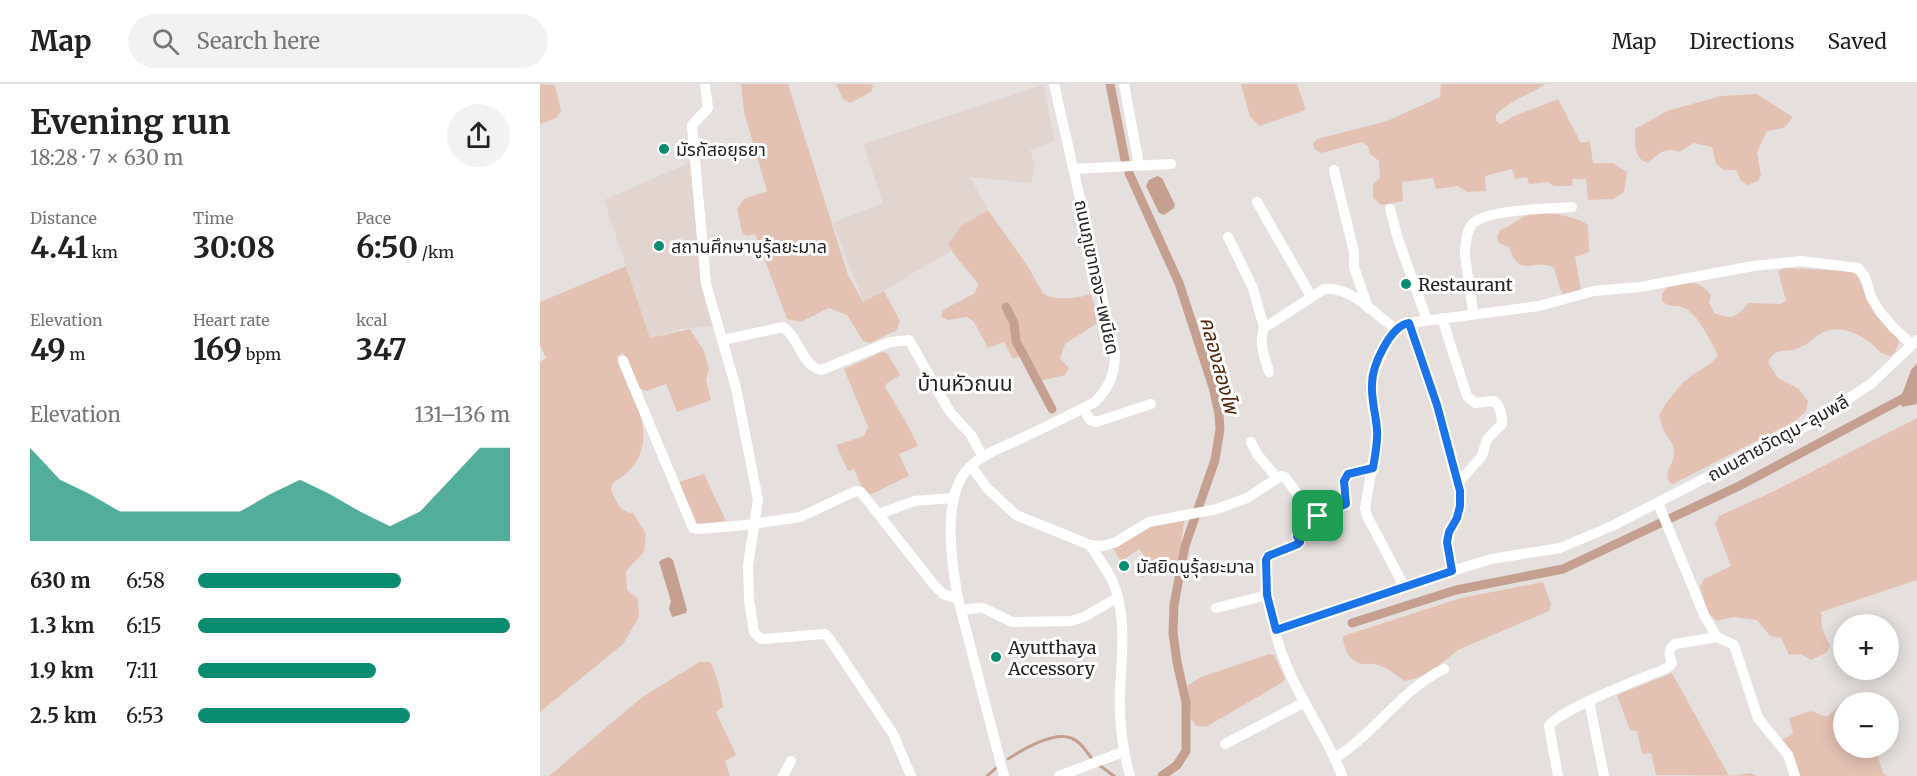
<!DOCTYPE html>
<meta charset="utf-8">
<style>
body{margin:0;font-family:Merriweather,"Noto Sans Thai",serif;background:#f2f2f2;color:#222;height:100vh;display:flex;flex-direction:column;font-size:22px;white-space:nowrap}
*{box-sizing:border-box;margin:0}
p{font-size:20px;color:#767676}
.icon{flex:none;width:33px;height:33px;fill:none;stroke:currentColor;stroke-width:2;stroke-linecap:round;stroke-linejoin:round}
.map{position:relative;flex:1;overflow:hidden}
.panel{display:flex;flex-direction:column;background:#fff;width:540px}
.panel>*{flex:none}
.controls{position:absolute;left:1293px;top:530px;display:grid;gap:12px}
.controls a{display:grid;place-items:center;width:66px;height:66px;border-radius:50%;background:#fff;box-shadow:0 3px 15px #0003;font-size:30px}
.pin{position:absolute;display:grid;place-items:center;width:51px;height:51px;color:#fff;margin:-26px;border-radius:12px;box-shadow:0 3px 9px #0006}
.round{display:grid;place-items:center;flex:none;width:63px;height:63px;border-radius:32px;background:#f2f2f2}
.overview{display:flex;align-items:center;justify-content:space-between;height:102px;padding:0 30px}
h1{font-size:33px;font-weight:700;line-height:45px}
.stats{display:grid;grid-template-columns:repeat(3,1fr);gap:9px;height:102px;padding:6px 30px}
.stats div{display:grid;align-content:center}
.stats b{font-size:30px;font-weight:700}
.stats small{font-size:16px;font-weight:400}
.stats p{font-size:16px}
.chart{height:168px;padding:12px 30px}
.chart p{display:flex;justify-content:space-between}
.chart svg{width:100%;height:108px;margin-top:6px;fill:#0a8c71;opacity:.7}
ul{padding:0 30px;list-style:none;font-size:20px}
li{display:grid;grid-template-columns:96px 72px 1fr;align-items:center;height:45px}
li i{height:15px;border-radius:8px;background:#0a8c71}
header{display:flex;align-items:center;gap:36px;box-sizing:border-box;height:84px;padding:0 30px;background:#fff;border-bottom:2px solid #e0e0e0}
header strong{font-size:28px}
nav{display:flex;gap:33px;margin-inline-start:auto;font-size:21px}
.search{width:420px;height:54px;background:#f2f2f2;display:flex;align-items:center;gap:15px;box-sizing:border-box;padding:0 21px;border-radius:33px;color:#767676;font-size:22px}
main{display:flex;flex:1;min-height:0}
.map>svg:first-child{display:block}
.built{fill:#e2d4ce}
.green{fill:#e4c2b3}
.water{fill:#c5a090}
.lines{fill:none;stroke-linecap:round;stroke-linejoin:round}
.stream{stroke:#c5a090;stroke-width:3}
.canal{stroke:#c5a090;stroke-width:9}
.minor{stroke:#fff;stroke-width:10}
.route-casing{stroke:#fff;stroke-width:12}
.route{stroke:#1a73e8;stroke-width:8}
.poi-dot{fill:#0a8c71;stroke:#fff;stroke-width:2}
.labels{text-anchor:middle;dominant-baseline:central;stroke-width:6;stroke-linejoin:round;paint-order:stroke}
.poi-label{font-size:18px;fill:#252322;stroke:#fff;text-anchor:start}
.street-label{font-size:18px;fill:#252322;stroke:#fff}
.water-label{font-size:20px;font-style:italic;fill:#512208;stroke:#fff}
.quarter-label{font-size:21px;fill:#252322;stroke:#fff}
</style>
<header>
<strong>Map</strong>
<div class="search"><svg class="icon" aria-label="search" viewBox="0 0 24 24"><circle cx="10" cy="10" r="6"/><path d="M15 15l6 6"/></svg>Search here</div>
<nav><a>Map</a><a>Directions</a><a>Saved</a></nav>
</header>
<main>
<section class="panel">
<div class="overview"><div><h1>Evening run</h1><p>18:28 · 7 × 630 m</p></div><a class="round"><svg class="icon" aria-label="share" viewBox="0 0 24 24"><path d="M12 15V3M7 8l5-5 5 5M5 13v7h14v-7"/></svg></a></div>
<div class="stats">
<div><p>Distance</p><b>4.41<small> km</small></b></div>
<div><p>Time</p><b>30:08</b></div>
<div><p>Pace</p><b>6:50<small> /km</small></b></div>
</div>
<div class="stats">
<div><p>Elevation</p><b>49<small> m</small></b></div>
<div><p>Heart rate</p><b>169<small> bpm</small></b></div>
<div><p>kcal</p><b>347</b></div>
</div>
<div class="chart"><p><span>Elevation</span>131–136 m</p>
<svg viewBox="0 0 160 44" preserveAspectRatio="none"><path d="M0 44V6L10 19L20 25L30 32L40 32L50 32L60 32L70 32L80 25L90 19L100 25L110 32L120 38L130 32L140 19L150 6L160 6V44z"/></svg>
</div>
<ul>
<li><b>630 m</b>6:58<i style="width:65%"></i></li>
<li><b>1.3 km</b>6:15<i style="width:100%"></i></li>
<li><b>1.9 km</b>7:11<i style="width:57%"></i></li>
<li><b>2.5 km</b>6:53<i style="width:68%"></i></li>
</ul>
</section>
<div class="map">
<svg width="1377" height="692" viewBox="0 0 1377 692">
<rect width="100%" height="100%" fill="#e5e0dd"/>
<!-- built -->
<g class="built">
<polygon points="503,1 515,57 490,66 495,82 491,99 430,93 448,126 421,142 408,160 411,167 324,218 293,139 343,119 323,60"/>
<polygon points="151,78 176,242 141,245 110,254 64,116"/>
</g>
<!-- green -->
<g class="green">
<polygon points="0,0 15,1 21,27 16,34 0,40"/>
<polygon points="201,0 248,0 308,191 323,218 344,207 360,237 357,246 330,259 323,257 307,231 289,224 261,238 247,235 215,150 206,152 202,148 197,125 204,115 227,107 204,28"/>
<polygon points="296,0 331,0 333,3 331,8 310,19 303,15"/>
<polygon points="701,0 757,0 766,26 720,42 710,33"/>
<path d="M901 0H1005C990 11 969 17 956 31V37L961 40 972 33 1018 15 1041 59 1050 57 1053 79H1073L1087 88 1084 108 1073 115 1048 116 1046 95H1033L1032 102H1014L1008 98 989 100 987 93 975 95 972 85 945 92 946 107 927 108 918 102 896 105 893 94 862 98 863 117 841 121 833 114V100L840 94 839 77 830 70 828 62 822 58 782 69 774 65 773 60 777 55 847 37 900 13Z"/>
<path d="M1217 10 1253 33 1244 44 1227 47 1217 68 1221 91 1218 97 1208 101 1201 97 1196 86H1184L1176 80 1172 63 1154 59 1139 68C1127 62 1117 70 1108 79 1092 74 1096 59 1095 45L1127 27 1181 12Z"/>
<path d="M448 126 487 181 503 209C515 218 538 214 551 210L559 238 525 260 520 274 529 284 525 291 501 297 486 270 473 275 464 258 448 264 434 238 427 233 408 236 401 233 403 226 435 209 438 200C429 187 414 173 408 160L421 142Z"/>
<path d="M996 128C1010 129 1037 132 1048 141L1049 168 1035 173 1041 206 1024 212 1020 205 1014 184C995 172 980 197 969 163L959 159 957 153 960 146C974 141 980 132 996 128Z"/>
<path d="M86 182 110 254 150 245 164 267 169 285 166 296 171 316 137 328 126 300 106 307 99 304 83 269 77 272C95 318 128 366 73 399L71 406C77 418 79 428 93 429L106 450 104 468 86 487 87 506 98 515 99 533 83 560 0 628V278L6 274 0 261V218Z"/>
<path d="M1246 184 1310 187 1316 191 1357 254 1359 259 1355 268 1351 272C1340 271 1337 263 1328 257 1316 248 1298 241 1284 248 1274 252 1269 261 1256 265 1242 269 1236 263 1228 278L1238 294 1259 305 1268 317 1266 327 1257 336 1133 400 1130 399C1122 386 1135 382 1134 367 1134 358 1126 353 1123 345 1121 341 1120 335 1119 331 1127 317 1138 302 1151 292 1160 285 1172 281 1178 271 1170 257 1159 231 1144 224 1135 220 1131 225 1122 217V210L1128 202C1147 199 1158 194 1171 211L1169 218 1174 229C1194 236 1194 234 1209 219L1240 220 1246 217 1238 187Z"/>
<polygon points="342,268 347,269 360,291 346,300 345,303 366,338 378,362 359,370 369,392 330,411 322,403 314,385 308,387 296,361 324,352 328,343 304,285"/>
<polygon points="1377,334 1377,496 1281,528 1282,544 1290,562 1287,568 1271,576 1261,570 1249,571 1241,554 1230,552 1217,536 1193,533 1177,537 1168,529 1160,503 1164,495 1191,482 1175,440 1179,432 1232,408"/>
<polygon points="164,390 186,437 160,441 154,438 139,398"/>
<polygon points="645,433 638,477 602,494 596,486 608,477 599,465 581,477 572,463 600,444"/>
<path d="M1003 498 1011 520 1009 527 920 565C898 580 892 592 864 597 855 590 845 582 834 580 832 579 826 581 824 580 810 579 803 565 803 552L921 514Z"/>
<polygon points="729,570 734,571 745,594 743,598 666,643 656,642 651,635 648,601 661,593"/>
<path d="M159 578H170C175 584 183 615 183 623L176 628 196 671 185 677 190 692H9L101 614Z"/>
<polygon points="1132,589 1189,692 1211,689 1217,692 1116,691 1111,669 1102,670 1097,647 1090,646 1077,611"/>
<polygon points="1318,613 1320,618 1304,618 1304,663 1335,663 1343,689 1347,692 1258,692 1241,656 1253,650 1249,634 1271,627 1287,633 1304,617"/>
</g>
<!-- water -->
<g class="water">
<polygon points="617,92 622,94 635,121 634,124 624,131 619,129 606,102 609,96"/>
<polygon points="1377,279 1377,320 1362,323 1360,316 1371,286"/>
<polygon points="129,473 133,476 147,526 146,529 132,533 129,524 131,517 119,478 121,476"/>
</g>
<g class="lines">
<!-- stream -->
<g class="stream">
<path d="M468 675C483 665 514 647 531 654 540 657 546 667 552 675"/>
<polyline points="559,681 574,692"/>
<polyline points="447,692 456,684"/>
</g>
<!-- canal -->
<g class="canal">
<polyline points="570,0 585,76"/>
<polyline points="589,89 639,199 673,303 679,330 680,345 675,376 645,462 634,521 633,549 637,578 646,618 646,667 637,681 622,692"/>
<polyline points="466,223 474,239 476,257 512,325"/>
<polyline points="812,539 916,506 1023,485 1199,402 1377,307"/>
</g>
<!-- minor -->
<g class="minor">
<polyline points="165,0 168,24 152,41 166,200 196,304 218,416 208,481 209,516 214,548 221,555 285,550 289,554 353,650 371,692"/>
<polyline points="584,0 599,81"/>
<polyline points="533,85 631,80"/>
<polyline points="794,86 814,168 814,183 828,224"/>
<polyline points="717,118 771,212"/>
<polyline points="850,125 858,155 887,236"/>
<polyline points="688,153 713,204 724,244"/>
<path d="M933 229C931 209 927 189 925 170 925 161 927 145 933 139 950 125 1009 125 1032 123"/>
<path d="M902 234 927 312 935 319 954 317C961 323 962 331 962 340L947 355 942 372 918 399"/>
<polyline points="869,239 896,321 920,407 920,422 917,434 909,448 907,458 912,487"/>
<path d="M183 256 243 243C259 253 261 281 281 286L350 258 369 256 410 328 431 351 443 373"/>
<polyline points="83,277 153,444 158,445 206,441 260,433 316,407 321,408 394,501 403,510 418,515"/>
<path d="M729 288C725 274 718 258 724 244L784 205C811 202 835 230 855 245"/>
<polyline points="543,324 550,336 556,338 611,320"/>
<polyline points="711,358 717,370 737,394"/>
<polyline points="431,382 447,404 476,431 550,461 563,462 576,458 609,438 677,425 707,414 741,392 745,393 771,429 778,432 806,420 804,397 808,390 833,384"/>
<polyline points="1118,419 1165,533 1177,553"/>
<polyline points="339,430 374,417 414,414"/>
<path d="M550 461C557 472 566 484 572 496 587 529 582 571 580 606 579 635 582 664 590 692"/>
<polyline points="864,502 827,432 825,424 838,348 832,320 832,293 849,254 862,240 999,222 1054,207 1100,203 1213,182 1261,177 1318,184 1325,193 1331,213 1340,228 1352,242 1371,260"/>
<polyline points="727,511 727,476 728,472 758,461 760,458 757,452 759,447 775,436 778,432"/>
<polyline points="443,524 472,538 531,537 544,533 577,514"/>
<path d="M676 524 727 511C731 535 738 561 747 583 763 621 788 654 802 692"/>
<polyline points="421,526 438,524"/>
<polyline points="736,546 864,502 951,475 1020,464 1072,442 1274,338 1332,299 1377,256"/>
<polyline points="1049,617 1064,692"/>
<polyline points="685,660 765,618"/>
<path d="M795 674C835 649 862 605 904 585"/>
<polyline points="243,692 251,677"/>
<path d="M464 692 418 515C412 480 402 419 425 388 438 372 458 365 476 357 502 344 529 332 555 318 569 304 575 290 575 269L514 0"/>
<polyline points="519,692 583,668"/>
<path d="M1018 692 1009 642C1022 624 1103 594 1127 584L1132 579C1129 571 1127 566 1135 560L1177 553 1194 561 1218 634 1248 671 1255 692"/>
</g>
</g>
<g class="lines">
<!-- route casing -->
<g class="route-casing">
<path id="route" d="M869 239 897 321 920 407V422L917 434 909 448 907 458 912 487 736 546 727 511 726 476 728 472 758 460 760 458 757 452 759 447 775 436 778 432 806 420 804 397 808 390 833 384C835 372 838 358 837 346 836 330 831 316 832 300 832 282 850 242 869 239Z"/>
</g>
<!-- route -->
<use href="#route" class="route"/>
</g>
<!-- markers -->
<g class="poi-dot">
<circle cx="124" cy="65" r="6"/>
<circle cx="119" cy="162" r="6"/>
<circle cx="866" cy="200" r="6"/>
<circle cx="584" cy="482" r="6"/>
<circle cx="456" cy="573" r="6"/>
</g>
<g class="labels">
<!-- poi labels -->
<g class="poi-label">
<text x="136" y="65">มัรกัสอยุธยา</text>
<text x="131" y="162">สถานศึกษานูรุ้ลยะมาล</text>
<text x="878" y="200">Restaurant</text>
<text x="596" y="482">มัสยิดนูรุ้ลยะมาล</text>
<text x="468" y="563">Ayutthaya<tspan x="468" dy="21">Accessory</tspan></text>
</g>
<!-- street labels -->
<g class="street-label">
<text transform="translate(557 193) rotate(78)">ถนนภูเขาทอง-เพนียด</text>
<text transform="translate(1238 354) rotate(-29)">ถนนสายวัดตูม-ลุมพลี</text>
</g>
<!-- water labels -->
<g class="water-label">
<text transform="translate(680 281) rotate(75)">คลองสองไพ</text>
</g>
<!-- quarter labels -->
<g class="quarter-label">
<text x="425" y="299">บ้านหัวถนน</text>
</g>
</g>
</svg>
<div class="controls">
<a>+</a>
<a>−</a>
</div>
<div class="pin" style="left:778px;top:432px;background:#1e9e55"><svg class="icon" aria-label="arrive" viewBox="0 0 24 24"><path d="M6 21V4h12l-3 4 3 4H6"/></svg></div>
</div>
</main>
